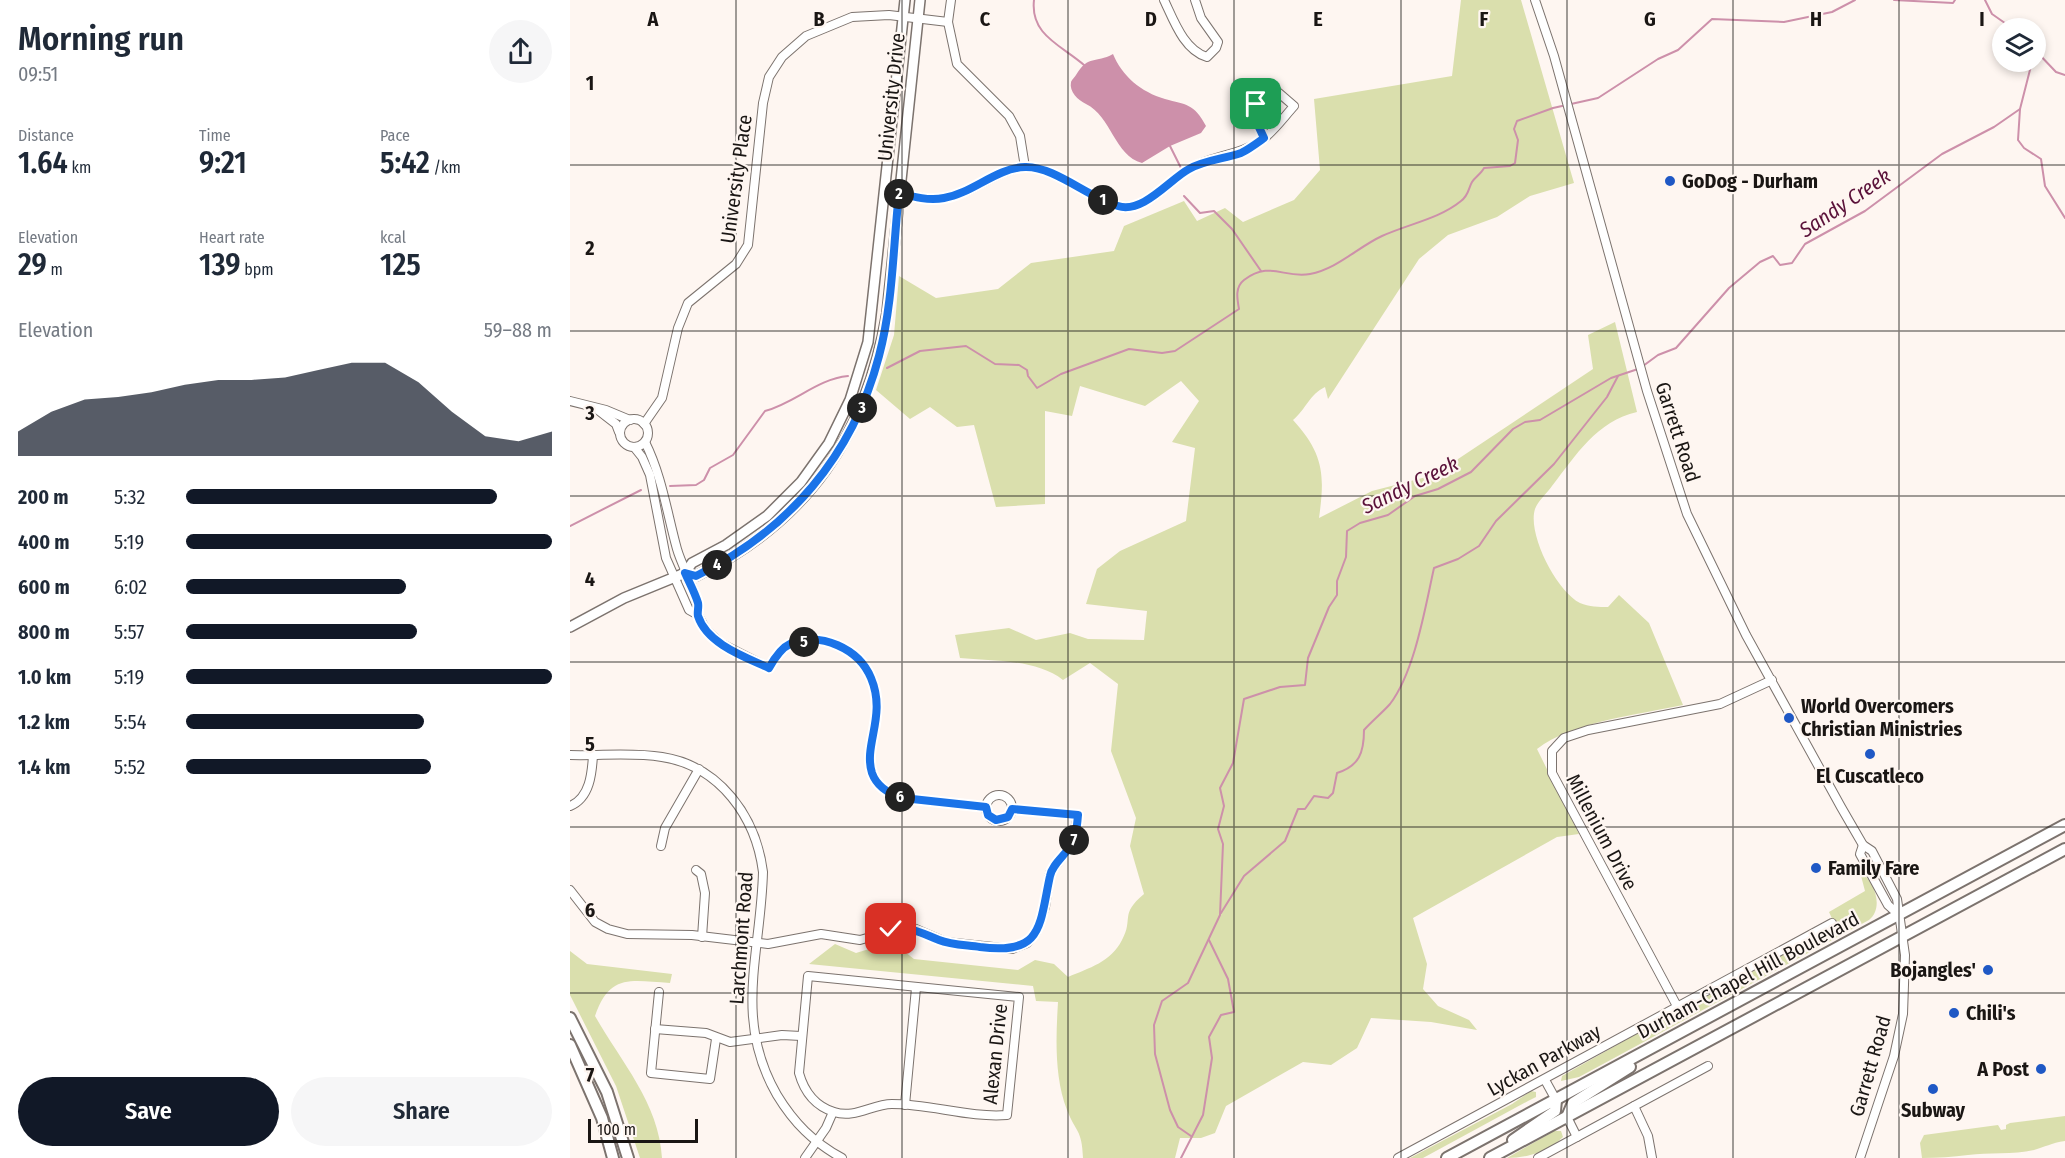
<!DOCTYPE html>
<meta charset="utf-8">
<style>
body{margin:0;font-family:"Fira Sans Condensed",sans-serif;background:#f6f6f7;color:#1f2937;height:100vh;display:flex;flex-direction:column;font-size:22px;white-space:nowrap}
*{box-sizing:border-box;margin:0}
p{font-size:20px;color:#747a83}
.icon{flex:none;width:33px;height:33px;fill:none;stroke:currentColor;stroke-width:2;stroke-linecap:round;stroke-linejoin:round}
.map{position:relative;flex:1;overflow:hidden}
.sheet{display:flex;flex-direction:column;background:#fff;width:570px}
.sheet>*{flex:none}
.controls{position:absolute;left:1422px;top:18px;display:grid;gap:12px}
.controls a{display:grid;place-items:center;width:54px;height:54px;border-radius:50%;background:#fff;box-shadow:0 3px 9px #0003;font-size:30px}
.scale{position:absolute;left:18px;bottom:15px;width:110px;box-sizing:border-box;padding-left:6px;border:3px solid #1a1614;border-top:0;font-size:16px;line-height:21px;white-space:nowrap;color:#1a1614;-webkit-text-stroke:4px #fef6f1;paint-order:stroke}
.pin{position:absolute;display:grid;place-items:center;width:51px;height:51px;color:#fff;margin:-26px;border-radius:12px;box-shadow:0 3px 9px #0006}
.km{position:absolute;width:30px;height:30px;margin:-15px;border-radius:50%;background:#222;color:#fff;font-size:16px;line-height:30px;text-align:center}
.round{display:grid;place-items:center;flex:none;width:63px;height:63px;border-radius:32px;background:#f6f6f7}
.headline{display:flex;align-items:center;justify-content:space-between;height:102px;padding:0 18px}
h1{font-size:33px;font-weight:600;line-height:45px}
.metrics{display:grid;grid-template-columns:repeat(3,1fr);gap:9px;height:102px;padding:6px 18px}
.metrics div{display:grid;align-content:center}
.metrics b{font-size:30px;font-weight:600}
.metrics small{font-size:16px;font-weight:400}
.metrics p{font-size:16px}
.chart{height:168px;padding:12px 18px}
.chart p{display:flex;justify-content:space-between}
.chart svg{width:100%;height:108px;margin-top:6px;fill:#111827;opacity:.7}
.action{display:flex;gap:12px;margin-top:auto;padding:12px 18px}
.action a{flex:1;height:69px;border-radius:36px;background:#111827;color:#fff;font-size:24px;font-weight:600;line-height:69px;text-align:center}
.action a+a{background:#f6f6f7;color:#1f2937}
ul{padding:0 18px;list-style:none;font-size:20px}
li{display:grid;grid-template-columns:96px 72px 1fr;align-items:center;height:45px}
li i{height:15px;border-radius:8px;background:#111827}
main{display:flex;flex:1;min-height:0}
.map>svg:first-child{display:block}
.green{fill:#dadfad}
.water{fill:#cd90aa}
.lines{fill:none;stroke-linecap:round;stroke-linejoin:round}
.stream{stroke:#cd90aa;stroke-width:2}
.minor-casing{stroke:#7c736e;stroke-width:10}
.major-casing{stroke:#7c736e;stroke-width:12}
.highway-casing{stroke:#7c736e;stroke-width:14}
.minor{stroke:#fff;stroke-width:8}
.major{stroke:#fff;stroke-width:9}
.highway{stroke:#fff;stroke-width:10}
.route-casing{stroke:#fff;stroke-width:12}
.route{stroke:#1a73e8;stroke-width:8}
.grid{fill:none;stroke:#1a1614;stroke-width:1.5;stroke-opacity:0.55}
.poi-dot{fill:#1f58c5;stroke:#fef6f1;stroke-width:2}
.labels{text-anchor:middle;dominant-baseline:central;stroke-width:4.5;stroke-linejoin:round;paint-order:stroke}
.street-label{font-size:20px;fill:#1a1614;stroke:#fef6f1}
.poi-label{font-size:20px;font-weight:bold;fill:#1a1614;stroke:#fef6f1;text-anchor:start}
.water-label{font-size:21px;font-style:italic;fill:#5a1139;stroke:#fef6f1}
.grid-label{font-size:20px;text-anchor:middle;font-weight:bold;fill:#1a1614;stroke:#fef6f1;stroke-width:4.5;stroke-linejoin:round;paint-order:stroke}
</style>
<main>
<section class="sheet">
<div class="headline"><div><h1>Morning run</h1><p>09:51</p></div><a class="round"><svg class="icon" aria-label="share" viewBox="0 0 24 24"><path d="M12 15V3M7 8l5-5 5 5M5 13v7h14v-7"/></svg></a></div>
<div class="metrics">
<div><p>Distance</p><b>1.64<small> km</small></b></div>
<div><p>Time</p><b>9:21</b></div>
<div><p>Pace</p><b>5:42<small> /km</small></b></div>
</div>
<div class="metrics">
<div><p>Elevation</p><b>29<small> m</small></b></div>
<div><p>Heart rate</p><b>139<small> bpm</small></b></div>
<div><p>kcal</p><b>125</b></div>
</div>
<div class="chart"><p><span>Elevation</span>59–88 m</p>
<svg viewBox="0 0 160 44" preserveAspectRatio="none"><path d="M0 44V34L10 26L20 21L30 20L40 18L50 15L60 13L70 13L80 12L90 9L100 6L110 6L120 14L130 26L140 36L150 38L160 34V44z"/></svg>
</div>
<ul>
<li><b>200 m</b>5:32<i style="width:85%"></i></li>
<li><b>400 m</b>5:19<i style="width:100%"></i></li>
<li><b>600 m</b>6:02<i style="width:60%"></i></li>
<li><b>800 m</b>5:57<i style="width:63%"></i></li>
<li><b>1.0 km</b>5:19<i style="width:100%"></i></li>
<li><b>1.2 km</b>5:54<i style="width:65%"></i></li>
<li><b>1.4 km</b>5:52<i style="width:67%"></i></li>
</ul>
<div class="action"><a>Save</a><a>Share</a></div>
</section>
<div class="map">
<svg width="1495" height="1158" viewBox="0 0 1495 1158">
<rect width="100%" height="100%" fill="#fef6f1"/>
<!-- green -->
<g class="green">
<path d="M891 0H951L1004 183 960 196 927 217 878 235 849 259 758 399 755 387C740 394 736 409 723 420 754 454 755 475 749 518L802 491 864 475 1023 369 1018 335 1045 322 1067 412C1027 421 1006 455 982 486 977 493 968 501 965 509 957 534 987 592 1010 603 1019 607 1029 607 1038 607L1049 595 1079 623 1113 705C1068 715 1003 721 967 749L1009 834 987 837 843 918 857 964 853 989 868 1006 899 1020 907 1030 861 1022 801 1018 787 1048 761 1065 733 1062 656 1106 645 1133 631 1138H610L605 1158H513C512 1129 506 1133 497 1110 484 1077 486 1036 488 1002L466 1001 463 986 239 964 265 944 286 953 322 942 344 959 448 970 465 960 484 964 498 977C519 968 541 962 552 940 564 918 549 915 574 894L560 846 566 818 541 751 548 684 520 663 493 680C466 659 422 661 390 658L385 635 439 628 466 640 500 633 518 639 574 640 577 611 516 604 527 569 550 551 616 521 625 448 602 442 629 401 611 381 575 406 510 386 502 416 475 411V504L426 507 404 425 387 427 360 407 340 419 306 390 324 335 329 276 366 298 428 289 461 263 544 251 554 226 614 201 627 221 655 208 673 222 724 200 750 170 744 99 882 76Z"/>
<path d="M1290 872C1305 881 1314 908 1299 920L1009 1077 991 1081 992 1076 1084 1024 1262 929 1265 925 1259 912 1295 891Z"/>
<path d="M0 951 17 964 102 974 100 983C61 981 40 973 25 1016 51 1062 89 1103 92 1158H70L46 1086 0 995Z"/>
<polygon points="961,1091 966,1092 966,1097 958,1101 853,1158 840,1158 942,1104"/>
<path d="M1495 1116V1141C1481 1143 1475 1147 1464 1150 1443 1155 1418 1152 1398 1155 1383 1157 1368 1158 1352 1158L1350 1143 1354 1135 1428 1125 1431 1130 1436 1129V1125L1440 1123Z"/>
<path d="M984 1131H991L993 1137C978 1152 957 1158 937 1158Z"/>
</g>
<!-- water -->
<path class="water" d="M543 54C552 76 571 92 595 99 616 105 624 103 636 126L631 133 600 146 572 163C545 156 541 116 516 104 508 100 499 92 501 82 502 79 505 77 506 75 519 54 525 64 543 54Z"/>
<g class="lines">
<!-- stream -->
<g class="stream">
<path d="M464 0C460 35 491 45 514 65"/>
<polyline points="1324,0 1383,3 1385,0"/>
<polyline points="1415,0 1422,14 1442,28"/>
<polyline points="1466,51 1486,72 1495,75"/>
<polyline points="1462,62 1450,109 1448,140 1454,148 1471,159 1475,186 1495,218"/>
<polyline points="599,144 611,168"/>
<polyline points="614,196 630,213 644,211 662,229 691,271"/>
<polyline points="1073,366 1088,355 1106,348 1159,288 1190,262 1203,256 1210,265 1222,263 1235,244 1295,211 1372,154 1424,127 1450,109"/>
<path d="M317 368 350 351 396 346 425 364 449 365 457 370 458 376 467 388 491 374 559 349 592 353 605 351 669 309C667 298 665 287 674 280 700 260 714 279 740 274 767 269 788 247 812 236 838 224 869 219 891 201 899 195 898 189 902 182 905 177 911 174 914 168L940 166 945 163 948 140 944 129 947 121 983 108 1028 98 1088 59 1108 50 1142 19 1214 22 1262 12 1285 0"/>
<path d="M100 486 126 485 134 480 140 468 163 455 195 411C225 403 247 379 278 376"/>
<polyline points="0,526 71,490"/>
<path d="M651 913 674 876 715 841 728 809H735L744 796 758 798 763 793 767 773C789 766 794 753 794 730 802 721 812 713 820 704 845 671 855 608 864 568L888 559 909 546 926 521 984 464 1037 397 1048 376"/>
<polyline points="621,1136 608,1127 600,1110 585,1054 584,1025 592,1001 618,983 650,915 653,844 648,829 654,806 650,788 663,763 674,699 710,687 735,685 738,658 759,607 767,595 767,581 776,557 777,531 790,523 818,515 845,496 868,489 901,472 943,429 955,422 970,420 1041,378 1068,369"/>
<polyline points="611,1158 633,1115 642,1058 639,1037 651,1015 664,1012 658,979 639,940"/>
</g>
<!-- minor casing -->
<g class="minor-casing">
<g id="minor">
<polyline points="381,0 378,22 387,64 439,116 450,136 455,167"/>
<path d="M594 0C604 21 614 50 637 57L646 48 648 42 631 18 625 0"/>
<polyline points="965,0 984,56 1077,391 1117,514 1176,635 1271,807 1293,845 1302,851 1327,899 1335,955 1333,1014 1324,1056 1290,1158"/>
<path d="M329 193C344 196 359 201 374 198 403 194 425 169 455 167 478 166 512 191 534 200 539 202 546 207 551 207 578 209 597 183 617 170 641 155 669 156 692 140 704 131 714 117 724 106L702 87 686 104 687 123 695 138"/>
<polyline points="0,401 36,410 60,420"/>
<polyline points="28,410 46,424 49,432"/>
<circle cx="64" cy="433" r="14"/>
<polyline points="74,424 92,398 108,328 118,303 166,264 178,245 193,103 199,77 212,57 236,36 282,17 319,15 378,22"/>
<path d="M75 442C92 476 97 513 107 549 113 570 129 593 128 615"/>
<path d="M64 447 72 457 80 475 96 558 119 610 128 615 136 630 150 643 199 668C204 659 211 648 220 644 251 631 289 649 301 678 317 716 293 745 302 773 307 787 319 794 333 798L416 807"/>
<path d="M0 755C31 756 61 752 92 757 150 766 186 817 193 872 191 953 163 1019 207 1095 224 1123 243 1142 272 1158"/>
<circle cx="429" cy="808" r="13"/>
<path d="M0 806C20 798 22 773 23 755"/>
<polyline points="1293,845 1290,854 1318,905 1328,914"/>
<polyline points="91,846 95,828 129,769"/>
<polyline points="126,870 131,874 135,893 132,937"/>
<polyline points="0,890 25,922 38,929 57,934 122,935 198,944 251,934 290,940 335,927 346,929 376,942 442,949 457,943 466,932 475,907 480,873 502,844 508,815 442,809"/>
<path d="M238 976 449 997 437 1115C399 1118 361 1104 322 1104 302 1104 285 1119 264 1112 245 1106 234 1091 229 1073Z"/>
<polyline points="89,992 81,1073 140,1079 146,1039"/>
<polyline points="1107,1006 982,773 982,751 994,738 1018,730 1150,704 1202,680"/>
<polyline points="85,1029 136,1033 160,1042 212,1035 231,1036"/>
<polyline points="975,1080 986,1100"/>
<polyline points="335,1105 346,988"/>
<polyline points="1064,1106 1078,1136 1082,1158"/>
<polyline points="997,1117 1007,1137"/>
<polyline points="235,1158 256,1128 263,1112"/>
<polyline points="828,1158 1262,923"/>
<polyline points="968,1158 1138,1066"/>
</g>
</g>
<!-- major casing -->
<g class="major-casing">
<g id="major">
<path d="M115 573 126 576C238 521 296 436 317 313L350 0"/>
<polyline points="0,627 54,598 115,573 122,563 156,545 197,516 231,482 259,443 280,400 298,342 335,0"/>
</g>
</g>
<!-- highway casing -->
<g class="highway-casing">
<g id="highway">
<polyline points="0,1018 37,1092 58,1158"/>
<polyline points="0,1045 32,1118 43,1158"/>
<polyline points="997,1117 1003,1103 1060,1067"/>
<polyline points="943,1140 985,1111 986,1100"/>
<polyline points="877,1158 1495,825"/>
<polyline points="920,1158 1495,849"/>
</g>
</g>
<!-- minor -->
<use href="#minor" class="minor"/>
<!-- major -->
<use href="#major" class="major"/>
<!-- highway -->
<use href="#highway" class="highway"/>
</g>
<g class="lines">
<!-- route casing -->
<g class="route-casing">
<path id="route" d="M321 929C341 926 351 933 369 940 381 945 397 945 410 947 473 955 469 927 480 876 482 864 497 854 503 842 507 834 507 824 508 815L442 809 438 817 426 820 418 815 416 807 333 798C319 794 307 787 302 773 293 745 317 716 301 678 289 649 251 631 220 644 211 648 204 659 199 668 175 657 137 644 128 616 127 612 129 607 128 603 125 593 119 582 115 573L126 576C218 531 283 456 309 356 323 304 323 247 329 193 344 197 359 201 374 198 403 193 426 168 455 167 484 166 519 198 548 206 573 214 600 179 619 169 635 160 654 159 671 153 679 149 687 143 694 138L687 123 686 104"/>
</g>
<!-- route -->
<use href="#route" class="route"/>
</g>
<!-- grid -->
<path class="grid" d="M166 0V1158M332 0V1158M498 0V1158M664 0V1158M831 0V1158M997 0V1158M1163 0V1158M1329 0V1158M0 165H1495M0 331H1495M0 496H1495M0 662H1495M0 827H1495M0 993H1495"/>
<!-- markers -->
<g class="poi-dot">
<circle cx="1100" cy="181" r="6"/>
<circle cx="1219" cy="718" r="6"/>
<circle cx="1300" cy="754" r="6"/>
<circle cx="1246" cy="868" r="6"/>
<circle cx="1418" cy="970" r="6"/>
<circle cx="1384" cy="1013" r="6"/>
<circle cx="1471" cy="1069" r="6"/>
<circle cx="1363" cy="1089" r="6"/>
</g>
<g class="labels">
<!-- street labels -->
<g class="street-label">
<text transform="translate(321 97) rotate(-84)">University Drive</text>
<text transform="translate(166 179) rotate(-82)">University Place</text>
<text transform="translate(1108 432) rotate(72)">Garrett Road</text>
<text transform="translate(1032 832) rotate(62)">Millenium Drive</text>
<text transform="translate(171 938) rotate(-86)">Larchmont Road</text>
<text transform="translate(1178 975) rotate(-28)">Durham-Chapel Hill Boulevard</text>
<text transform="translate(425 1054) rotate(-84)">Alexan Drive</text>
<text transform="translate(974 1060) rotate(-29)">Lyckan Parkway</text>
<text transform="translate(1300 1066) rotate(-74)">Garrett Road</text>
</g>
<!-- poi labels -->
<g class="poi-label">
<text x="1112" y="181">GoDog - Durham</text>
<text x="1231" y="706">World Overcomers<tspan x="1231" dy="23">Christian Ministries</tspan></text>
<text x="1300" y="776" text-anchor="middle">El Cuscatleco</text>
<text x="1258" y="868">Family Fare</text>
<text x="1406" y="970" text-anchor="end">Bojangles'</text>
<text x="1396" y="1013">Chili's</text>
<text x="1459" y="1069" text-anchor="end">A Post</text>
<text x="1363" y="1110" text-anchor="middle">Subway</text>
</g>
<!-- water labels -->
<g class="water-label">
<text transform="translate(1275 203) rotate(-34)">Sandy Creek</text>
<text transform="translate(840 485) rotate(-26)">Sandy Creek</text>
</g>
</g>
<g class="grid-label">
<text x="83" y="26">A</text>
<text x="249" y="26">B</text>
<text x="415" y="26">C</text>
<text x="581" y="26">D</text>
<text x="748" y="26">E</text>
<text x="914" y="26">F</text>
<text x="1080" y="26">G</text>
<text x="1246" y="26">H</text>
<text x="1412" y="26">I</text>
<text x="20" y="90">1</text>
<text x="20" y="255">2</text>
<text x="20" y="420">3</text>
<text x="20" y="586">4</text>
<text x="20" y="751">5</text>
<text x="20" y="917">6</text>
<text x="20" y="1082">7</text>
</g>
</svg>
<div class="controls">
<a><svg class="icon" aria-label="layers" viewBox="0 0 24 24"><path d="M12 4l9 5-9 5-9-5zM3 14l9 5 9-5"/></svg></a>
</div>
<div class="scale">100 m</div>
<div class="pin" style="left:686px;top:104px;background:#1e9e55"><svg class="icon" aria-label="arrive" viewBox="0 0 24 24"><path d="M6 21V4h12l-3 4 3 4H6"/></svg></div>
<div class="pin" style="left:321px;top:929px;background:#d93025"><svg class="icon" aria-label="check" viewBox="0 0 24 24"><path d="M5 12l5 5 9-10"/></svg></div>
<b class="km" style="left:533px;top:200px">1</b>
<b class="km" style="left:329px;top:194px">2</b>
<b class="km" style="left:292px;top:408px">3</b>
<b class="km" style="left:147px;top:565px">4</b>
<b class="km" style="left:234px;top:642px">5</b>
<b class="km" style="left:330px;top:797px">6</b>
<b class="km" style="left:504px;top:840px">7</b>
</div>
</main>
